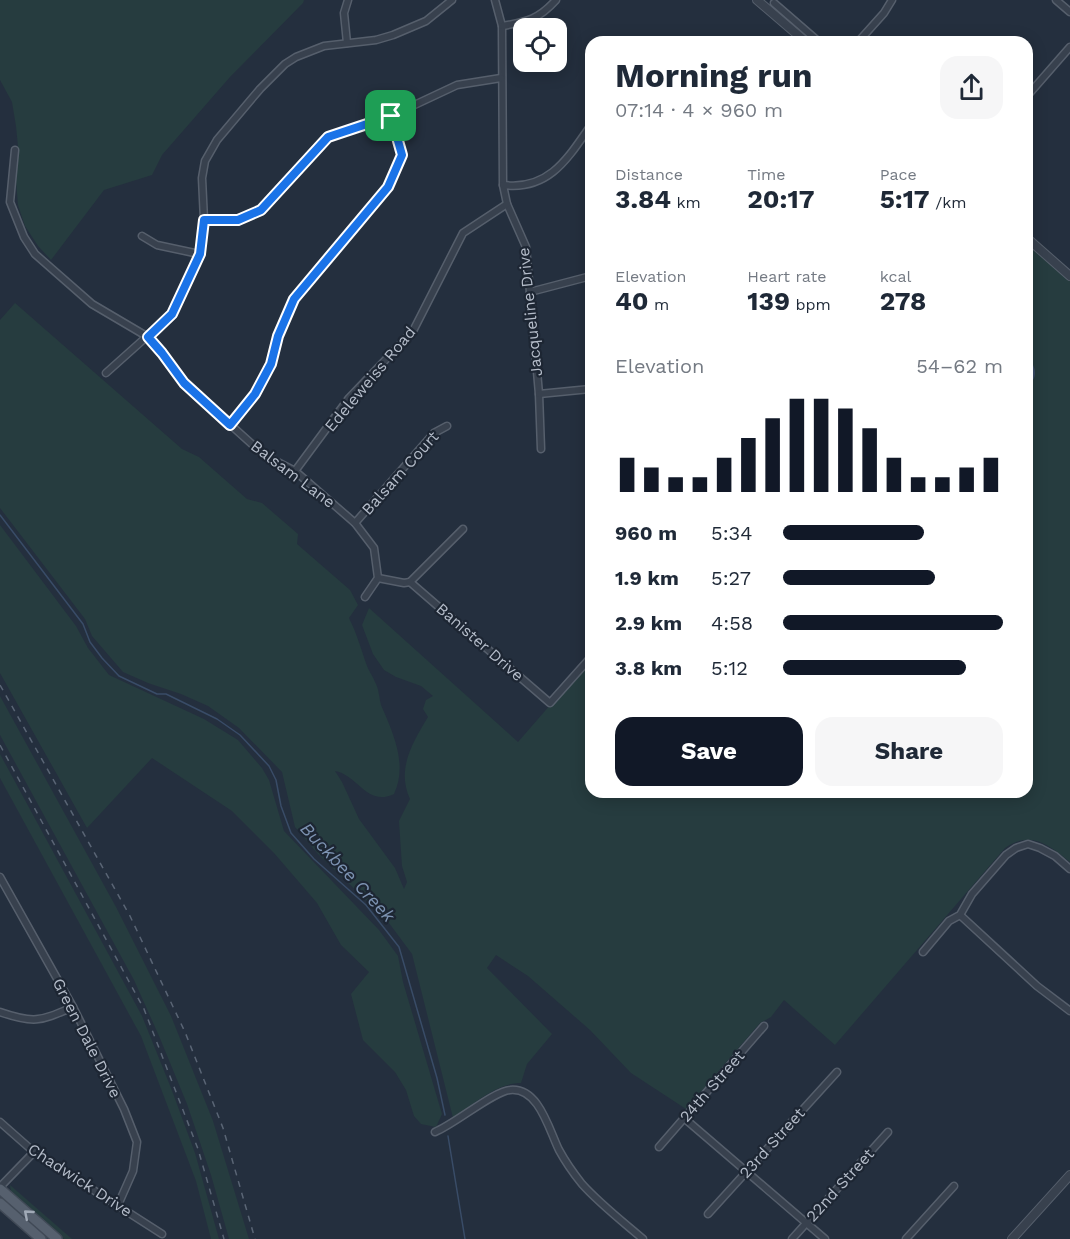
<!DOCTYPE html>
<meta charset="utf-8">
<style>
body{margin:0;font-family:"Work Sans",sans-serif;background:#f6f6f7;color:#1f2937;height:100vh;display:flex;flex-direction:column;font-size:22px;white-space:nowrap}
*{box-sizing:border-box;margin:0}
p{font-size:20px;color:#747a83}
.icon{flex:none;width:33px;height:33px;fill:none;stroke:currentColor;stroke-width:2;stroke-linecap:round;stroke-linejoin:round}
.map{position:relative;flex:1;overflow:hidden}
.panel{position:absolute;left:585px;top:36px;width:448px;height:762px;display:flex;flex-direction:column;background:#fff;border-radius:18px;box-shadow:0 3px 15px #0003}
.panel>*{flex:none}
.fabs{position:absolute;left:513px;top:18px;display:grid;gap:12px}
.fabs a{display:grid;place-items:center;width:54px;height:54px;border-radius:12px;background:#fff;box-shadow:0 3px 15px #0003;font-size:30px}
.pin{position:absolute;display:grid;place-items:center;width:51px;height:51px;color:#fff;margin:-26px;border-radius:12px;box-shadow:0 3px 9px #0006}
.round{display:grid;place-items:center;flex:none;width:63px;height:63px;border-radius:18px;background:#f6f6f7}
.headline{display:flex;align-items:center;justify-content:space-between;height:102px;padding:0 30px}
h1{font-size:33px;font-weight:700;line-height:45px}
.figures{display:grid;grid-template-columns:repeat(3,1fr);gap:9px;height:102px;padding:6px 30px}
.figures div{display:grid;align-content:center}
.figures b{font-size:26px;font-weight:700}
.figures small{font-size:16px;font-weight:400}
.figures p{font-size:16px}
.chart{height:168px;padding:12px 30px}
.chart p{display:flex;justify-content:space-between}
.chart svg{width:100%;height:108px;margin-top:6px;stroke:#111827;stroke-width:6}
.action{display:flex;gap:12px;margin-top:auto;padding:12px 30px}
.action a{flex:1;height:69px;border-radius:18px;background:#111827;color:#fff;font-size:24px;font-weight:700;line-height:69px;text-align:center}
.action a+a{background:#f6f6f7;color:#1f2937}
ul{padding:0 30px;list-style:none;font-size:20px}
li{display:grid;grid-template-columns:96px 72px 1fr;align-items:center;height:45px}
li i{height:15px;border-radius:8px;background:#111827}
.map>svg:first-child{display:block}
.green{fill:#263c3f}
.water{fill:#394c67}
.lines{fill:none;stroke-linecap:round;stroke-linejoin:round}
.stream{stroke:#394c67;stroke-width:1.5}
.minor-casing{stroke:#565f6c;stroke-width:9}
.tertiary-casing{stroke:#565f6c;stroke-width:10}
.primary-casing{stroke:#414a57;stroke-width:12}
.minor{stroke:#38414e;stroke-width:6}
.tertiary{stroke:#38414e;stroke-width:8}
.primary{stroke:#56606e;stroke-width:9}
.rail{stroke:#5a6575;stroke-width:1.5;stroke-dasharray:6 6;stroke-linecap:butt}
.oneway{stroke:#a1aab7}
.route-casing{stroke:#fff;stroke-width:12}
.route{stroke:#1a73e8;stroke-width:8}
.labels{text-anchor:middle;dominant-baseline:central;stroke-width:4.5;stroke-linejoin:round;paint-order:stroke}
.street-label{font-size:16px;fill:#b4bcc9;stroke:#1d2633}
.water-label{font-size:18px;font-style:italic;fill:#7c92b1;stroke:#1d2633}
</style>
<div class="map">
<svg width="1070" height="1239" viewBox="0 0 1070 1239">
<rect width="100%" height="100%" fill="#242f3e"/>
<!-- green -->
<g class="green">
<polygon points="0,0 304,0 303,3 230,77 162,155 152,175 104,190 51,260 38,246 25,226 18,205 16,181 18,147 16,126 12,102 0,80"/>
<path d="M1028 243 1070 280V862C1048 844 1031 830 1005 848L835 1045 784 1000 771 1017 760 1023 686 1109 631 1073 590 1030 528 976 496 955 487 968 552 1034 527 1064 521 1083C496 1083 473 1105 453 1118L412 954 386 919 318 854 295 827 282 772 239 728 208 706 181 694 148 683 123 672 92 636 85 619 0 508V320L15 303 182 449 199 457 247 499 262 503 298 534 297 544 350 590 358 605 349 618C357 634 361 649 367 666 369 671 373 677 375 682 379 689 379 697 381 705 393 733 408 764 394 794 367 807 358 775 335 771L342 782 359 819 395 868 404 889 407 882 402 866 399 821 410 799C396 769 413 742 428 717L423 709 426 700 433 696 421 686 396 677 384 670 373 654 362 625 369 608 518 742 591 658V792H1028Z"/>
<polygon points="0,525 76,626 88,648 109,675 204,719 238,740 262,768 269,780 284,831 379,930 398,956 403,982 442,1114 436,1127 421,1124 414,1116 406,1090 395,1072 363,1040 351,994 369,972 341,945 317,903 274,853 232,811 152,758 87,828 0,673"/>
<polygon points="0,696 116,907 171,1016 213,1121 249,1239 229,1239 211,1175 187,1104 159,1036 134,980 0,735"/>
<polygon points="0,754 142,1016 171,1088 195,1153 219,1239 211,1239 196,1181 141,1036 0,778"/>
<polygon points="10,1185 72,1239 64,1239 11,1193"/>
</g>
<!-- water -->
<path class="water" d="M1028 358C1035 365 1039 377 1029 384Z"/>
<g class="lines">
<!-- stream -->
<g class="stream">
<polyline points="0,515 83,624 90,642 102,658 119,676 157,694 166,694 217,719 240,735 269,766 276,780 281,806 291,833 314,859 366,905 399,947 437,1078 445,1115"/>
<polyline points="448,1136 465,1239"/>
</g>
<!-- minor casing -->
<g class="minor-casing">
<g id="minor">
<polyline points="495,0 502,26 503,185 507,204 526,247 539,394 541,449"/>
<polyline points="1056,0 1070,12"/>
<polyline points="774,3 819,42"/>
<path d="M502 26C527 22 539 19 556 0"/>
<polyline points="858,42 884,13 892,0"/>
<polyline points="347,43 344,13 348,0"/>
<polyline points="1028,95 1070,47"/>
<polyline points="15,150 10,202 24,237 35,254 92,304 148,337 162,353 184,383 264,455 295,471 355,523 374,548 378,578 365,597"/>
<path d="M503 185C549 191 568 158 591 125"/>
<polyline points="204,220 238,220 261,210 328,137 391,116 457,85 501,78"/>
<polyline points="142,236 157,245 199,254"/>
<polyline points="530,292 591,276"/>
<polyline points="106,373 172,314 199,254 204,220 202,178 205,161 217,140 260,89 285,64 296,57 324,46 376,40 393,35 426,21 452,0"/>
<polyline points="539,394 590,389"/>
<polyline points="230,425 255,394 271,364 278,336 294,299 388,187 402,155 391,116"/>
<polyline points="295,471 349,398 413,331 463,233 507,204"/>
<polyline points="355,523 434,433 447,426"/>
<polyline points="378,578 404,583 410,582 463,529"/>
<polyline points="410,582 550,703 591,657"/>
<polyline points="0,877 73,1007 124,1109 137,1142 133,1171 118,1205"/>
<polyline points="960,915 1037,986 1070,1011"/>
<polyline points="923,952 949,921 960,915 972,894 1006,855 1016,848 1028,844 1040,848 1055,856 1070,869"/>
<path d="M0 1012C35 1024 40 1021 73 1007"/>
<polyline points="684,1118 825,1239"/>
<polyline points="0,1122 34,1152 162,1234"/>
<path d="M435 1132C455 1124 494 1091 510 1090 539 1087 549 1130 559 1150 565 1161 574 1174 582 1184 600 1204 622 1221 643 1239"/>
<polyline points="659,1147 764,1026"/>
<polyline points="0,1187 34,1152"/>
<polyline points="708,1214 837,1072"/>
<polyline points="792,1239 888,1132"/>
<polyline points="906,1239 954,1186"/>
</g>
</g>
<!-- tertiary casing -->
<g class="tertiary-casing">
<g id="tertiary">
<polyline points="757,0 806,42"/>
<polyline points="1028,239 1070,276"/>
<polyline points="1012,1239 1070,1175"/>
</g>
</g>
<!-- primary casing -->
<g class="primary-casing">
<g id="primary">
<polyline points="0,1189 57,1239"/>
<polyline points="0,1203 41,1239"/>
</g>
</g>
<!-- minor -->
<use href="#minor" class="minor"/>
<!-- tertiary -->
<use href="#tertiary" class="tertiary"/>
<!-- primary -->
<use href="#primary" class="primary"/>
<!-- rail -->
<g class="rail">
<polyline points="0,685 130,916 185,1032 223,1128 255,1239"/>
<polyline points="0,745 144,1009 198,1149 224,1239"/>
</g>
</g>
<!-- one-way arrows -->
<defs><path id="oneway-chevron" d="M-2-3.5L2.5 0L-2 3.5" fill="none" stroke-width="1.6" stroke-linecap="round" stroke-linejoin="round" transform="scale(1.5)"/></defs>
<use class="oneway" href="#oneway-chevron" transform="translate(28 1214) rotate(-139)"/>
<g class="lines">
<!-- route casing -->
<g class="route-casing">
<polygon id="route" points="391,116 402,155 388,187 294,299 278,336 271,364 255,394 230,425 184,383 162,353 148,337 172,314 200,254 204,220 238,220 261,210 328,137"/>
</g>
<!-- route -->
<use href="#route" class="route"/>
</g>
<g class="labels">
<!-- street labels -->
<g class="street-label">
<text transform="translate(530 312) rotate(-96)">Jacqueline Drive</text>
<text transform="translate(370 379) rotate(-50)">Edeleweiss Road</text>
<text transform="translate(400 473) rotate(-48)">Balsam Court</text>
<text transform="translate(293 474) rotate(37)">Balsam Lane</text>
<text transform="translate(480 642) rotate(41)">Banister Drive</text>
<text transform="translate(87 1038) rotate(63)">Green Dale Drive</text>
<text transform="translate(712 1086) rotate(-49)">24th Street</text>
<text transform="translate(772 1143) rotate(-48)">23rd Street</text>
<text transform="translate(80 1180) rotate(33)">Chadwick Drive</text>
<text transform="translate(840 1185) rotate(-48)">22nd Street</text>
</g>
<!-- water labels -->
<g class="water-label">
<text transform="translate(348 872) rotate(47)">Buckbee Creek</text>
</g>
</g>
</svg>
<div class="fabs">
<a><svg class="icon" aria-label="locate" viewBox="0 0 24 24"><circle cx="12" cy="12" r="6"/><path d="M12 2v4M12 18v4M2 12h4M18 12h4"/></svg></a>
</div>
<div class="pin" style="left:391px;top:116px;background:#1e9e55"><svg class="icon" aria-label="arrive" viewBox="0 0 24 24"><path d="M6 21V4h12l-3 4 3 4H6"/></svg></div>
<section class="panel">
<div class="headline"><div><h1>Morning run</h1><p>07:14 · 4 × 960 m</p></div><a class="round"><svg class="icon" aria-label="share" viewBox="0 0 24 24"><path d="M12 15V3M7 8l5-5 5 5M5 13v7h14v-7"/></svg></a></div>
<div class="figures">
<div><p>Distance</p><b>3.84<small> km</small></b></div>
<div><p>Time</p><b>20:17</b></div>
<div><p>Pace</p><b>5:17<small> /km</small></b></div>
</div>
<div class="figures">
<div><p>Elevation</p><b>40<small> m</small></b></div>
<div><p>Heart rate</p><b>139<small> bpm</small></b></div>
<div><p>kcal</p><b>278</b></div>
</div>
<div class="chart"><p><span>Elevation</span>54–62 m</p>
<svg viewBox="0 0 160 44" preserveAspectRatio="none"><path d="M5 44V30M15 44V34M25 44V38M35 44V38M45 44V30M55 44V22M65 44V14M75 44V6M85 44V6M95 44V10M105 44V18M115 44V30M125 44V38M135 44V38M145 44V34M155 44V30"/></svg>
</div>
<ul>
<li><b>960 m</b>5:34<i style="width:64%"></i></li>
<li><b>1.9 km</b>5:27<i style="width:69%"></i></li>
<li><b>2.9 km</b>4:58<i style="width:100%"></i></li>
<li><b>3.8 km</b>5:12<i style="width:83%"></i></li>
</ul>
<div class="action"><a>Save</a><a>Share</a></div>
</section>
</div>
